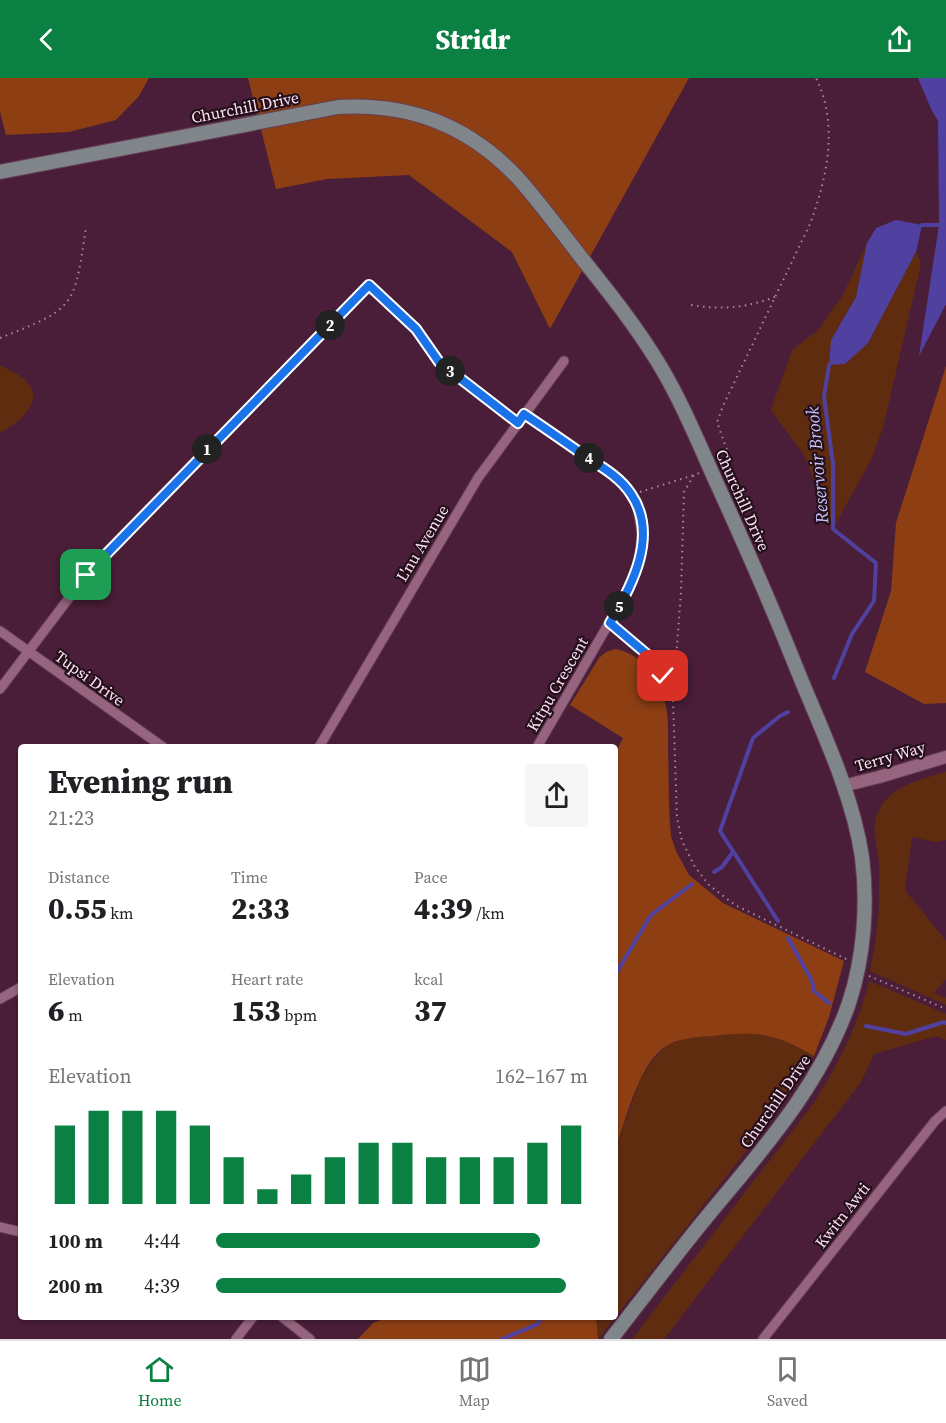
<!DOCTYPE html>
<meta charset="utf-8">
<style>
body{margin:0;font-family:"Source Serif 4",serif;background:#f6f6f6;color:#202124;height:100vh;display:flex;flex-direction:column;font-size:22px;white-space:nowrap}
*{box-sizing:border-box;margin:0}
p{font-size:20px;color:#757577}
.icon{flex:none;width:33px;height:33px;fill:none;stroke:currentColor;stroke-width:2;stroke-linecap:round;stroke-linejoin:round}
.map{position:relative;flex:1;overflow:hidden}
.drawer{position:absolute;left:18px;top:666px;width:600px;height:576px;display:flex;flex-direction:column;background:#fff;border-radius:6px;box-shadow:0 2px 4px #0004}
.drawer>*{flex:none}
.pin{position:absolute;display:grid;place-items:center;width:51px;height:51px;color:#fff;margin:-26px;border-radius:12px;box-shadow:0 3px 9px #0006}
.km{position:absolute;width:30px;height:30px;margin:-15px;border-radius:50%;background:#222;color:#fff;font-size:16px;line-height:30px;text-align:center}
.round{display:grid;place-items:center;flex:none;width:63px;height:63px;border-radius:6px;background:#f6f6f6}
.headline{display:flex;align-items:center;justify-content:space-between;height:102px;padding:0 30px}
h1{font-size:33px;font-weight:800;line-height:45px}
.stats{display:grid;grid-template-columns:repeat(3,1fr);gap:9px;height:102px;padding:6px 30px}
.stats div{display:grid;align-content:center}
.stats b{font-size:30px;font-weight:800}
.stats small{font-size:16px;font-weight:400}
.stats p{font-size:16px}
.chart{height:168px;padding:12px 30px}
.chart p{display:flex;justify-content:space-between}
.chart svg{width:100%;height:108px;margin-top:6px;stroke:#0b8043;stroke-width:6}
ul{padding:0 30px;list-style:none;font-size:20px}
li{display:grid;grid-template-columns:96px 72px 1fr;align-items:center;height:45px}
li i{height:15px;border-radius:8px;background:#0b8043}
header{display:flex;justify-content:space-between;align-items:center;height:78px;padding:0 30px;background:#0b8043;color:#fff;font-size:27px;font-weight:800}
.dock{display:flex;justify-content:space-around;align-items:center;height:84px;border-top:2px solid #e0e0e0;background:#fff;font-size:16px;color:#757577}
.dock a{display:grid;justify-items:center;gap:3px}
.dock .active{color:#0b8043}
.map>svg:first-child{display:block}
.green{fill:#602c10}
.forest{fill:#8d3f13}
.water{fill:#5041a1}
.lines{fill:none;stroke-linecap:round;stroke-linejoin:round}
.stream{stroke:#5041a1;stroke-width:4}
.service-casing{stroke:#643e55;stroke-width:7}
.minor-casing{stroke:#643e55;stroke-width:11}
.tertiary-casing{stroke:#643e55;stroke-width:14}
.secondary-casing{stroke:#643e55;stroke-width:16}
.path{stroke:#ab879b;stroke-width:2;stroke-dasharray:1.5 4.5;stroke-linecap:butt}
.service{stroke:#976480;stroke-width:4.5}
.minor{stroke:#976480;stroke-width:9}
.tertiary{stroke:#976480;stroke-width:12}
.secondary{stroke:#80858a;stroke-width:14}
.route-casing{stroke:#fff;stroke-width:12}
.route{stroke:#1a73e8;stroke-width:8}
.labels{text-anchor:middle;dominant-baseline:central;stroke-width:4.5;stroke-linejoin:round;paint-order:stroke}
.street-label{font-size:16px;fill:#fee0ef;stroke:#24101c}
.water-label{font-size:18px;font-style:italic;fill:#c8c6fa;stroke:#24101c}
</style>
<header><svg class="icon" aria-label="back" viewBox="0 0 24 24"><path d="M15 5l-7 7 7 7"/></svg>Stridr<svg class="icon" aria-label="share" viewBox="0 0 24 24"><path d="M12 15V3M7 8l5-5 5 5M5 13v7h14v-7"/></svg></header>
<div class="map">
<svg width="946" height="1261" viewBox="0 0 946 1261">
<rect width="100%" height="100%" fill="#4a1e38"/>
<!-- green -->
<g class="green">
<polygon points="867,165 856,219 831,262 868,265 916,174 921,186 883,350 871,382 833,451 804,377 771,332 792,272 818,252 843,217"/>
<path d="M0 287C9 292 21 297 28 305 45 325 16 347 0 355Z"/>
<path d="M946 694V762L936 764 912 759 905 812 946 863V901L934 915 946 920V927L870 893C875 868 879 844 879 819 879 808 879 797 879 786 878 768 870 749 879 732 892 707 922 701 946 694Z"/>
<path d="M869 903 946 936V962L936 958 874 976 861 1004 664 1261H632L813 1026C838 987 858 948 869 903Z"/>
<path d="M739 955C770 955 787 963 814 978L769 1044 598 1261 596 1239H615V1072L640 1002 654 981 667 967 688 960Z"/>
</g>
<!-- forest -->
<g class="forest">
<polygon points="0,0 149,0 139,18 116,42 69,54 6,57 0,34"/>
<polygon points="248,0 689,0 550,251 512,174 409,97 327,101 276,111"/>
<polygon points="946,288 946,625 924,626 865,594 891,513 896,445"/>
<path d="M615 571C639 575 658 597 664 620 669 637 668 654 668 671 669 700 668 729 671 758L676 773 689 797 723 825 844 883 829 939 814 978C779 958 763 953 722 957 705 959 684 958 668 967 639 983 626 1042 615 1072V676L623 660 570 627 599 580 606 574Z"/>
<polygon points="389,1239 596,1239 598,1261 358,1261 373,1245"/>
</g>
<!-- water -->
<g class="water">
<polygon points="918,0 946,0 946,226 919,278 939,147 938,43 931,31"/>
<polygon points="896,142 922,147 916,174 868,265 845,286 829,287 831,262 856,219 867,165 876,150"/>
</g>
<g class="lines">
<!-- stream -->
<g class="stream">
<polyline points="922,147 939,147"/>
<polyline points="829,287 824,319 833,386 833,451 876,485 874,523 852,556 834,600"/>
<polyline points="714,794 722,789 733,774"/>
<polyline points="778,843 720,753 753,660 780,638 788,634"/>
<polyline points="788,860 812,903 814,913 829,925"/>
<polyline points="615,897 651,837 692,806"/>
<polyline points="866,948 906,956 944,944 946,945"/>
<polyline points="502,1261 538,1246 541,1239"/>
</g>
<!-- service casing -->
<g class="service-casing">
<polyline id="service" points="447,290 518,345"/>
</g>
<!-- minor casing -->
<g class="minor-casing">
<g id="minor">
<polyline points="524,336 606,392 624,407 637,426 642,456 639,484 627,514 537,669"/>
<polyline points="0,553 163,669"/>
<polyline points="0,611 94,487 369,207"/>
<polyline points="319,669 478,400 564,283"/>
<polyline points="0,921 21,909"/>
<polyline points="0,1149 21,1154"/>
<polyline points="282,1239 310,1261"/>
<polyline points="236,1261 253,1239"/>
<polyline points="763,1261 935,1043 946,1033"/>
</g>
</g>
<!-- tertiary casing -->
<g class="tertiary-casing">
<polyline id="tertiary" points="843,708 879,699 946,679"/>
</g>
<!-- secondary casing -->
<g class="secondary-casing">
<path id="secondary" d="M0 94 338 29C410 25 468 47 518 100 540 125 560 152 580 178 608 213 636 248 659 286 682 324 699 366 717 406 744 465 770 524 794 584 819 647 852 712 862 779 868 827 864 879 849 925 821 1006 764 1070 710 1135 676 1176 644 1219 611 1261"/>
</g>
<!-- path -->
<g class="path">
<polyline points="376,213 416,251 435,280 442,286"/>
<path d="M691 227C721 232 748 230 777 218"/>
<path d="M0 260C76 230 74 230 86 149"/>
<path d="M721 385 726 383 729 378 717 344 723 328 810 146C827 100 839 47 816 0"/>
<polyline points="699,395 694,397 684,414 681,514 673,622 677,740 682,763 695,789 709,807 735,827 848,882"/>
<polyline points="640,414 694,397"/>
<path d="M617 551C645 573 658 585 672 620"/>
<polyline points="869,898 946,931"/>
</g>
<!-- service -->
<use href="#service" class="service"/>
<!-- minor -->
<use href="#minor" class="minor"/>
<!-- tertiary -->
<use href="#tertiary" class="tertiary"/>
<!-- secondary -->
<use href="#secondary" class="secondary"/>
</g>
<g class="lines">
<!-- route casing -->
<g class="route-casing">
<path id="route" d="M86 497 369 207 416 251 439 284 518 345 524 336C545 350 565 364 585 378 602 389 620 399 631 416 659 457 632 508 610 545L649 578 663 598"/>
</g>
<!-- route -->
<use href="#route" class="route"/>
</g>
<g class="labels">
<!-- street labels -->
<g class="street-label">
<text transform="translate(245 29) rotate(-11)">Churchill Drive</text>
<text transform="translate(743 422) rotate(66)">Churchill Drive</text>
<text transform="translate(422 465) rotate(-59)">L'nu Avenue</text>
<text transform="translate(90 600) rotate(36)">Tupsi Drive</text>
<text transform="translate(557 606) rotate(-60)">Kitpu Crescent</text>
<text transform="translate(890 678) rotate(-16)">Terry Way</text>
<text transform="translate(775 1023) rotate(-55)">Churchill Drive</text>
<text transform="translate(842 1137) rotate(-52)">Kwitn Awti</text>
</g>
<!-- water labels -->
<g class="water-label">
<text transform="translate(817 387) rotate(-95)">Reservoir Brook</text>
</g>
</g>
</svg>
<div class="pin" style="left:86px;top:497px;background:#1e9e55"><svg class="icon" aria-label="arrive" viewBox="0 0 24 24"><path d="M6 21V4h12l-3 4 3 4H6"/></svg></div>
<div class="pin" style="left:663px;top:598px;background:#d93025"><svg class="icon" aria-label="check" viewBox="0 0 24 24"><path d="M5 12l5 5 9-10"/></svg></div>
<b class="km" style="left:207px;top:371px">1</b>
<b class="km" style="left:330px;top:247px">2</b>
<b class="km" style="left:450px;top:293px">3</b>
<b class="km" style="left:589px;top:380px">4</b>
<b class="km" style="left:619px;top:528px">5</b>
<section class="drawer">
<div class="headline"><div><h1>Evening run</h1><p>21:23</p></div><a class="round"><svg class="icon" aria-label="share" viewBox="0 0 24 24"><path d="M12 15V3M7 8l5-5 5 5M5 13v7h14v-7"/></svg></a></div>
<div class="stats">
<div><p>Distance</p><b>0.55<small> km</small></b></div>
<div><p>Time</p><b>2:33</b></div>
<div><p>Pace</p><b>4:39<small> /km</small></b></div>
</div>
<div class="stats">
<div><p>Elevation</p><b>6<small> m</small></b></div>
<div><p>Heart rate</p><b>153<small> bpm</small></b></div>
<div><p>kcal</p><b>37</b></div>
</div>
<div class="chart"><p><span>Elevation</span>162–167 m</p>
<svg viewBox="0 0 160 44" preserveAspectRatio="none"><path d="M5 44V12M15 44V6M25 44V6M35 44V6M45 44V12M55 44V25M65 44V38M75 44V32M85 44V25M95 44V19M105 44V19M115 44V25M125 44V25M135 44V25M145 44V19M155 44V12"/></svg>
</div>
<ul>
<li><b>100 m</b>4:44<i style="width:87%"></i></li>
<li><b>200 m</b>4:39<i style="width:94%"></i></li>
</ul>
</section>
</div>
<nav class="dock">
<a class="active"><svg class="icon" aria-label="home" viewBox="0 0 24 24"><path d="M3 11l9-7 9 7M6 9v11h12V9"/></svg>Home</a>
<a><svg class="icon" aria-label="map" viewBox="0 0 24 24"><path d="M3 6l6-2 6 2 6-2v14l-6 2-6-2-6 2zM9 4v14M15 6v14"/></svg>Map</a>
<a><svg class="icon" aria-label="saved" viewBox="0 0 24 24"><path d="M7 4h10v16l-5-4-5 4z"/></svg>Saved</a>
</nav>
